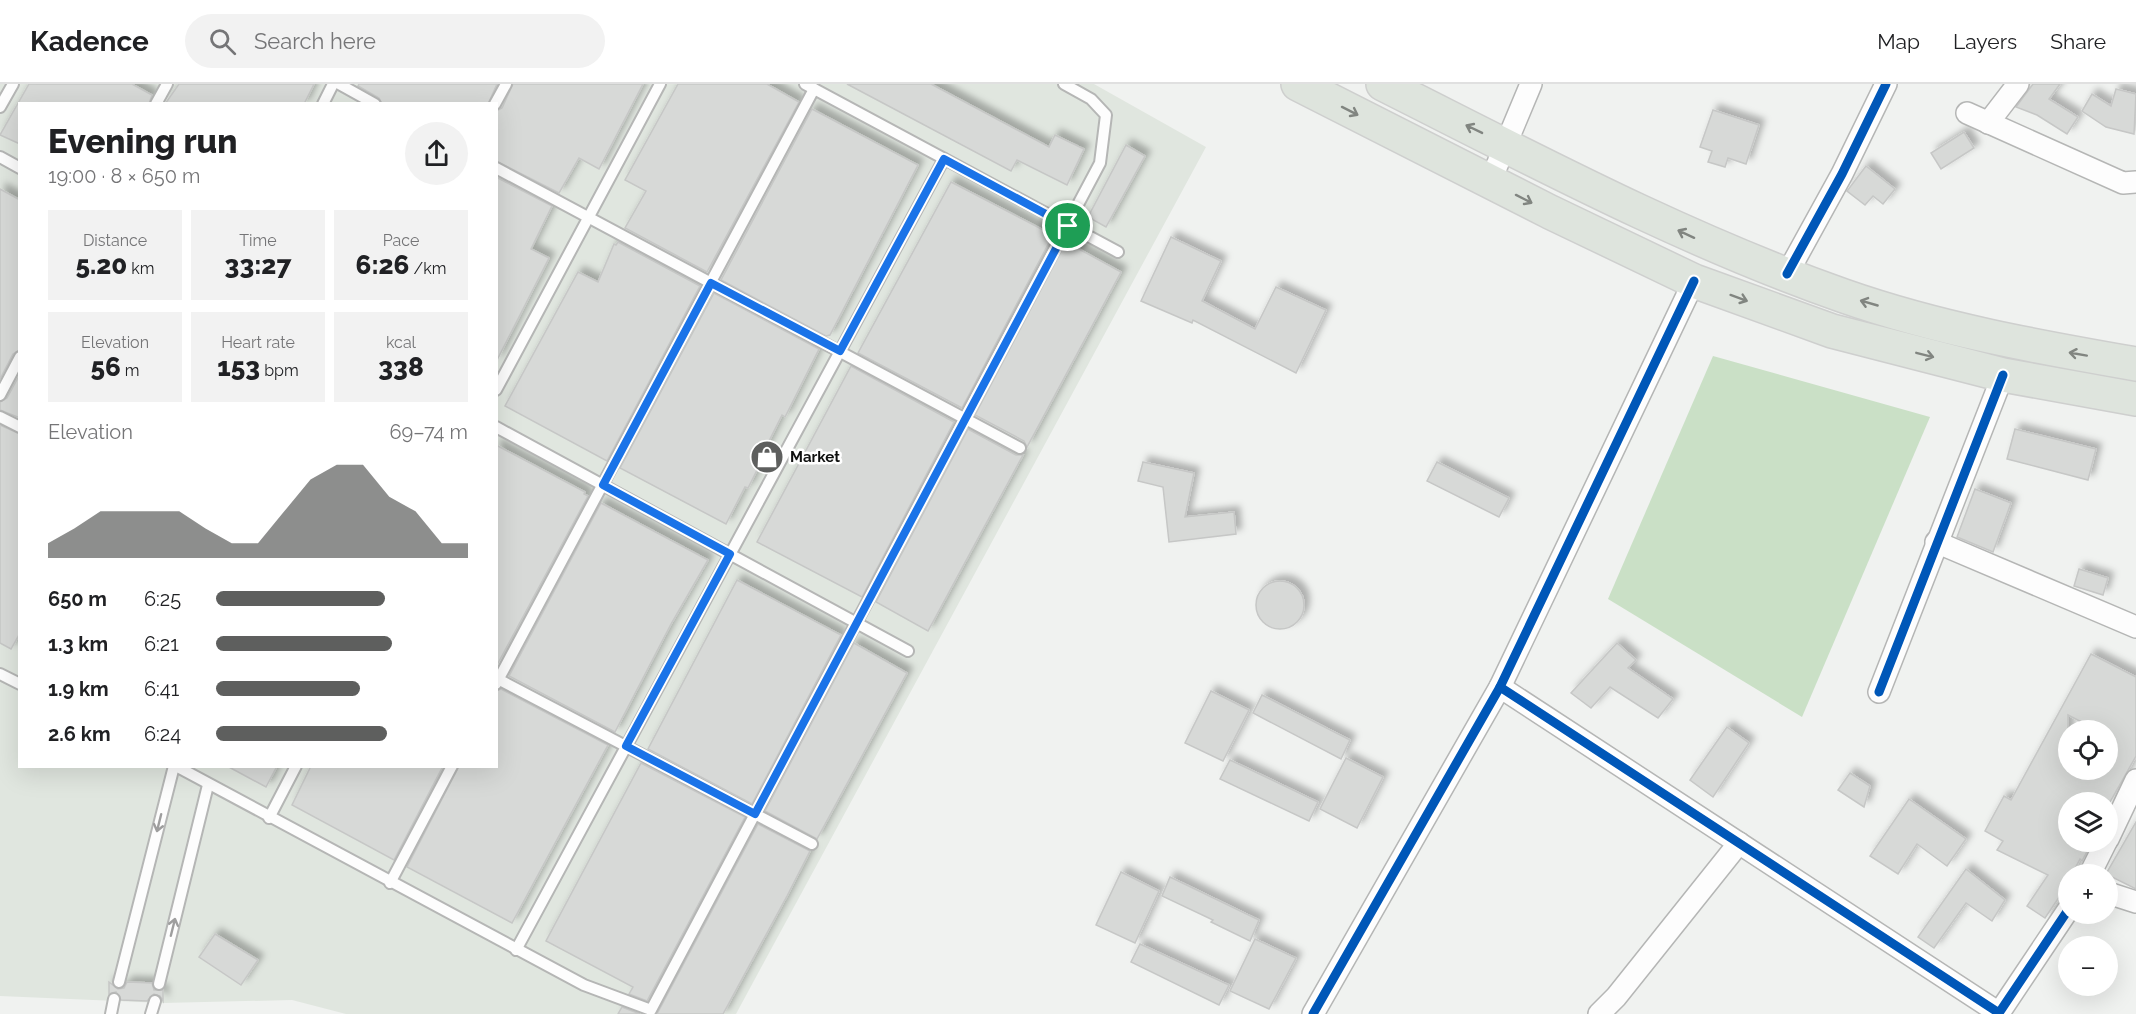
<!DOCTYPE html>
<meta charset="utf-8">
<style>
body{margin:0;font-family:Raleway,sans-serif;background:#f2f2f2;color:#202124;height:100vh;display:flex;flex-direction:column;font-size:22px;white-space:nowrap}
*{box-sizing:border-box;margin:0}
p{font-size:20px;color:#757577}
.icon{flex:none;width:33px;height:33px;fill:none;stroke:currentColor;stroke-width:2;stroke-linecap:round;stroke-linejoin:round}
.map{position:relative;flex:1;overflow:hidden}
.drawer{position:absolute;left:18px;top:18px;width:480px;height:666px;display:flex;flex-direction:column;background:#fff;border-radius:0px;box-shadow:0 6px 24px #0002}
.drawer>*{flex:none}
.fabs{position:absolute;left:2058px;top:636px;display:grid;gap:12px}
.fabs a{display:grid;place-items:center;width:60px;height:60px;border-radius:50%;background:#fff;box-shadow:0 6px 24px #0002;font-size:30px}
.pin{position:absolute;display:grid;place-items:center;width:51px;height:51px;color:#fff;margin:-26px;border:3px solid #fff;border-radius:50%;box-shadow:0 2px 6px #0007}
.round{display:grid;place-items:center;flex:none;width:63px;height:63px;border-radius:32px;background:#f2f2f2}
.headline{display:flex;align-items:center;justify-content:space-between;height:102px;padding:0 30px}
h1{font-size:33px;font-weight:800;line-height:45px}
.figures{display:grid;grid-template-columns:repeat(3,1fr);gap:9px;height:102px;padding:6px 30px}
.figures div{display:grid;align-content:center;border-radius:0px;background:#f2f2f2;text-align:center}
.figures b{font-size:26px;font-weight:800}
.figures small{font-size:16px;font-weight:400}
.figures p{font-size:16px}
.chart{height:168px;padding:12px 30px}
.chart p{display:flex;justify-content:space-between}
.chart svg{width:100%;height:108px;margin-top:6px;fill:#5e5f5e;opacity:.7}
ul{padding:0 30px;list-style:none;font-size:20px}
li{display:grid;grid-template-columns:96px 72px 1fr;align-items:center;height:45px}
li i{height:15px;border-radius:8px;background:#5e5f5e}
header{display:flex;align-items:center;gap:36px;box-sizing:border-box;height:84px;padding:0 30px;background:#fff;border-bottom:2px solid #e0e0e0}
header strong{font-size:28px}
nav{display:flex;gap:33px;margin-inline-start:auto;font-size:21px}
.search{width:420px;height:54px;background:#f2f2f2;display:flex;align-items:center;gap:15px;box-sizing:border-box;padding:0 21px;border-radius:33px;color:#757577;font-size:22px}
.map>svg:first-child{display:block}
.built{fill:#e0e6df;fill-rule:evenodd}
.green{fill:#cae0c6}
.building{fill:#d7d9d7;stroke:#c6c7c6;stroke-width:1.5;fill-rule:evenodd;filter:url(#shadow)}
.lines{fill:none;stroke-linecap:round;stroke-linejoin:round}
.lane-casing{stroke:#b5b6b5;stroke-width:14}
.street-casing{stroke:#b5b6b5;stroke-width:24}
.primary-casing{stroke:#cecfce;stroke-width:36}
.lane{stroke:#fdfdfd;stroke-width:10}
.street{stroke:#fdfdfd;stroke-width:21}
.primary{stroke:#dee4dd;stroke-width:33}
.cycleway-casing{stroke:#fff;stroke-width:13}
.cycleway{stroke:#0057b8;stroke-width:9}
.oneway{stroke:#818580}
.oneway2{stroke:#9e9e9e}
.route-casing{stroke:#fff;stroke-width:12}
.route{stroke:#1a73e8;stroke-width:8}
.labels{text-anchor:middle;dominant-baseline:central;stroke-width:5;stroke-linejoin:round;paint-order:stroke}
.poi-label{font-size:15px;font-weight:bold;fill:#0f100f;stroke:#fff;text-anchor:start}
</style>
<header>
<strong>Kadence</strong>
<div class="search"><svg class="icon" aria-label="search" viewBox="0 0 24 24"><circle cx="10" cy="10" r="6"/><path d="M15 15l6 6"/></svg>Search here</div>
<nav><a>Map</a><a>Layers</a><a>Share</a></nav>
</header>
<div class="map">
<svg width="2136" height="930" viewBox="0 0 2136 930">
<defs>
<filter id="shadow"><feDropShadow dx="5.5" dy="-5.5" stdDeviation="3" flood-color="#0004"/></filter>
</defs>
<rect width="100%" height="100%" fill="#f0f2f0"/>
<!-- built -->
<path class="built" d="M0 0H1094L1206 63 736 930H346L292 916 163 919 0 912ZM20 20H496V682H20Z"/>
<!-- green -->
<polygon class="green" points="1713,272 1930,333 1802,633 1608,515"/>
<!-- building -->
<g class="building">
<polygon points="29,0 132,0 152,11 149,20 20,20 20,60 0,51"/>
<polygon points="179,0 314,0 304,20 165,20"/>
<polygon points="359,0 497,0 488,20 382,20 379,14 358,2"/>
<polygon points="513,0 643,0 599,85 579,74 559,109 496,77 496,27 502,24"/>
<polygon points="678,0 767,0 799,18 707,188 625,144 646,107 625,96"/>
<polygon points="847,0 931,0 1049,63 1055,51 1084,65 1067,101 1017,76 1011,87"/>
<polygon points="2033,0 2060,0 2049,15 2078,33 2067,50 2037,31 2016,23"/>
<polygon points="2116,5 2136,10 2134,50 2106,43 2082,27 2092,10 2111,22"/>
<polygon points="812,25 918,81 830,251 826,252 721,196"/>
<polygon points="1713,26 1759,41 1746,80 1728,74 1725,83 1708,78 1712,67 1700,63"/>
<polygon points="1964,48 1974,64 1941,85 1931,69"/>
<polygon points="1126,61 1145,72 1106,143 1088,133"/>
<polygon points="1866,82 1895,105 1883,120 1873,112 1865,121 1847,107"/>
<polygon points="496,93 552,122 531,165 549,174 496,278"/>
<polygon points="951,98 1053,151 962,324 858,269"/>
<polygon points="0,105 20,116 20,266 13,270 0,295"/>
<polygon points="1171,153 1221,177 1202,217 1255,245 1276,203 1326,226 1296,289 1193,236 1192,239 1141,217"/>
<polygon points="618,158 700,202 607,377 505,322 578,188 598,198 614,160 616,161"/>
<polygon points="1066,158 1121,188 1027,363 1024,357 975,331"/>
<polygon points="714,209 819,265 785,333 782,331 760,375 762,376 748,404 745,403 726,440 620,384"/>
<polygon points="851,282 954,338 862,513 757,458"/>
<polygon points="20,290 20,334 0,326 0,318 7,314"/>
<polygon points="0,341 20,350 20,549 11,565 0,559"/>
<polygon points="968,345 1016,371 1023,371 928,547 876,518"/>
<polygon points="2015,345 2096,365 2088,396 2007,375"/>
<polygon points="496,361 585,408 584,410 588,412 496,583"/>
<polygon points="1143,378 1194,389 1185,433 1234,428 1236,450 1169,458 1163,403 1138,397"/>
<polygon points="1437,378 1509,414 1499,433 1427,397"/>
<polygon points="1975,405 2011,419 1993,468 1957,453"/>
<polygon points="601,419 708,476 671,540 615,648 509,592"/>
<polygon points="2079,485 2108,494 2103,511 2074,502"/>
<polygon points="737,496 841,551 752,720 648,665"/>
<circle cx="1280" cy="521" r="24"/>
<polygon points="854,559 907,589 817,755 765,727"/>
<polygon points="1617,559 1636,576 1628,584 1673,615 1658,634 1610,603 1591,624 1571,609"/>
<path d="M2091 570 2136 593V672L2110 718H2068V758H2092L2082 777 2080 775 2072 790H2068V800L2045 834 2027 822 2048 791 1997 766 2003 757 1985 747 2004 712 2011 716ZM2068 631 2097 646H2108V686H2068Z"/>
<polygon points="501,605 608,661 512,839 407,783 459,682 496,682 496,607"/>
<polygon points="1211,607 1249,626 1223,677 1185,659"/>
<polygon points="1262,611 1350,656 1341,675 1253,629"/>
<polygon points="1727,643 1749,659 1713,713 1690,696"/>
<polygon points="1346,674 1383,693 1357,744 1320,725"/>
<polygon points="1230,676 1318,718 1309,737 1220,695"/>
<polygon points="641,679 745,733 647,917 629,910 633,903 546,857"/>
<polygon points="227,682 277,682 266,703"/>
<polygon points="311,682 443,682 394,776 292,721"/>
<polygon points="1850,689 1870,702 1864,723 1838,706"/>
<polygon points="1909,715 1966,755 1947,782 1917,760 1898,790 1870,772"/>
<polygon points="2136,738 2136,805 2106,790"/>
<polygon points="758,740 810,767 787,812 723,930 657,930"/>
<polygon points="1966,785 2005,816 1992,837 1966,819 1934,864 1918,853"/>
<polygon points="1121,788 1159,807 1135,859 1096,841"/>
<polygon points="1170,793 1259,836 1250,857 1211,838 1213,836 1162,812"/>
<polygon points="215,850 258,876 241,901 199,873"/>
<polygon points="1255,855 1296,874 1269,925 1230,907"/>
<polygon points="1140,860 1229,901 1219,921 1131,878"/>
<polygon points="109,898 118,905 124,904 127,898 152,899 154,906 163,906 163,917 160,912 154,910 147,917 121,916 116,908 109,910"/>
<polygon points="622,923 640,930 618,930"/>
</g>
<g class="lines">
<!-- lane casing -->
<g class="lane-casing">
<g id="lane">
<polyline points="339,0 375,20"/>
<polyline points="805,0 1118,168"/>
<polyline points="156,20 167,0"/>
<polyline points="323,20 333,0"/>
<polyline points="495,20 506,0"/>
<polyline points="0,23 13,0"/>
<polyline points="0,73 20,84"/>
<polyline points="496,84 1020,364"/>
<polyline points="496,306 660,0"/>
<polyline points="0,311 20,273"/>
<polyline points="0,333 20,343"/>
<polyline points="496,343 908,567"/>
<polyline points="0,590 20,600"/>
<polyline points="496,594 812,760"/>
<polyline points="496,600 814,5"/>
<polyline points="176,682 584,901 651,926 1100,79 1106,31 1091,15 1064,0"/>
<polyline points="269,734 296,682"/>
<polyline points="390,799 452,682"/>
<polyline points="516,866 944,75"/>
<polyline points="119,898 174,682"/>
<polyline points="159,900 208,701"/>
<polyline points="111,930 114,915"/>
<polyline points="151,930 155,917"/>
</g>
</g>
<!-- street casing -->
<g class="street-casing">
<g id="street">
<polyline points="1967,29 2123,99 2136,98"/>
<polyline points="1988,39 2018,0"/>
<polyline points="1490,98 1531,0"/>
<polyline points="1787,190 1842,90 1886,0"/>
<polyline points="1936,458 2136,543"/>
<polyline points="1500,603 1694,197"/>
<polyline points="1879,608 2003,291"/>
<polyline points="2108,755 2136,696"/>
<polyline points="2090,790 2106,758"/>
<polyline points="2108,809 2136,818"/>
<polyline points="1313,930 1500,603 1999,929 2068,826"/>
<polyline points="1599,930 1616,913 1739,759"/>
</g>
</g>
<!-- primary casing -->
<g class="primary-casing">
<g id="primary">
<polyline points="1298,0 1550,128 1694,197 1832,247 2003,291 2136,315"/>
<path d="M1383 0C1534 76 1684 156 1844 212 1938 245 2038 263 2136 280"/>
</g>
</g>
<!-- lane -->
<use href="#lane" class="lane"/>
<!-- street -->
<use href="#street" class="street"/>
<!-- primary -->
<use href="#primary" class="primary"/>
<!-- cycleway casing -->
<g class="cycleway-casing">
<g id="cycleway">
<polyline points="1787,190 1842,90 1886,0"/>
<polyline points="1500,603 1694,197"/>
<polyline points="1879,608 2003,291"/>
<polyline points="1313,930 1500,603 1999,929 2068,826"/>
</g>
</g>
<!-- cycleway -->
<use href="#cycleway" class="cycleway"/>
</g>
<!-- one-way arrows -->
<defs><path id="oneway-shaft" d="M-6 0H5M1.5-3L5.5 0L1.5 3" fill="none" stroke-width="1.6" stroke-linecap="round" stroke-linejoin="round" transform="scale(1.5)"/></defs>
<g class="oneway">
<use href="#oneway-shaft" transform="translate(1350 27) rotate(27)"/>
<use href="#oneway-shaft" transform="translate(1474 45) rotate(-154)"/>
<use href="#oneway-shaft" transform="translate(1524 115) rotate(27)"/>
<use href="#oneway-shaft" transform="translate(1686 150) rotate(-155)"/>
<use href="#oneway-shaft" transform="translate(1739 214) rotate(20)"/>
<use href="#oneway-shaft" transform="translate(1869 219) rotate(-164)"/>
<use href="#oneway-shaft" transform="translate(2078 270) rotate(-170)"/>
<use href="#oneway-shaft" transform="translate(1925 271) rotate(14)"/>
</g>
<g class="oneway2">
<use href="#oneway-shaft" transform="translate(159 739) rotate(104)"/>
<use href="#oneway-shaft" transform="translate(173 843) rotate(-76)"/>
</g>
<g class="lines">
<!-- route casing -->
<g class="route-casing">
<polygon id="route" points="944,75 1068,142 755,730 626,662 730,470 603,401 711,199 840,267"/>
</g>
<!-- route -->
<use href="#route" class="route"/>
</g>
<!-- icons -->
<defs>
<g id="shop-disc" transform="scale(1.725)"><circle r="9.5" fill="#5e5f5e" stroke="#fff"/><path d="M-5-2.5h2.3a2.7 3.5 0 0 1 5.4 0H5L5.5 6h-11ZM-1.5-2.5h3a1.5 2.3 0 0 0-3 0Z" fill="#fff"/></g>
</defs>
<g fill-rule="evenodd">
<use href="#shop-disc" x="767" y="373"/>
</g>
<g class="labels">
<!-- poi labels -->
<g class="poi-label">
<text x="790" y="373">Market</text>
</g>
</g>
</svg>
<div class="fabs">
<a><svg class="icon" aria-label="locate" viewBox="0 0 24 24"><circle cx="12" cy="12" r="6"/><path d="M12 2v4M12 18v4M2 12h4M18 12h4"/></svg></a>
<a><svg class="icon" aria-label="layers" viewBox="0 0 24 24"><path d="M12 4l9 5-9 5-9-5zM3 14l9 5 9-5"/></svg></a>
<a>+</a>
<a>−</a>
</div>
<div class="pin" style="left:1068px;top:142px;background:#1e9e55"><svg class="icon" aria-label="arrive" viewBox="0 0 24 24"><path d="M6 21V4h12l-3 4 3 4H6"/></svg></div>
<section class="drawer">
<div class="headline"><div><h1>Evening run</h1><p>19:00 · 8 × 650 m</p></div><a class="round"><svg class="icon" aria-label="share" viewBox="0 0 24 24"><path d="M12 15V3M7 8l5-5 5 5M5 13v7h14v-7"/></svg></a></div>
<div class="figures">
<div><p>Distance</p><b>5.20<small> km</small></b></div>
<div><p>Time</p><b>33:27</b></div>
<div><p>Pace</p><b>6:26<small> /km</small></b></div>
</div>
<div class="figures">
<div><p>Elevation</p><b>56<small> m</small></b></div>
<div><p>Heart rate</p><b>153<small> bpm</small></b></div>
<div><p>kcal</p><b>338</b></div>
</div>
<div class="chart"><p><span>Elevation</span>69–74 m</p>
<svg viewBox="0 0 160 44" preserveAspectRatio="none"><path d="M0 44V38L10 32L20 25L30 25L40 25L50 25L60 32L70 38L80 38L90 25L100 12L110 6L120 6L130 19L140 25L150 38L160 38V44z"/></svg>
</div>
<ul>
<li><b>650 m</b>6:25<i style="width:67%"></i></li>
<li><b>1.3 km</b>6:21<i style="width:70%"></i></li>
<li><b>1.9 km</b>6:41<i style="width:57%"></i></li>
<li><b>2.6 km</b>6:24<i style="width:68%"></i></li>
</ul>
</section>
</div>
